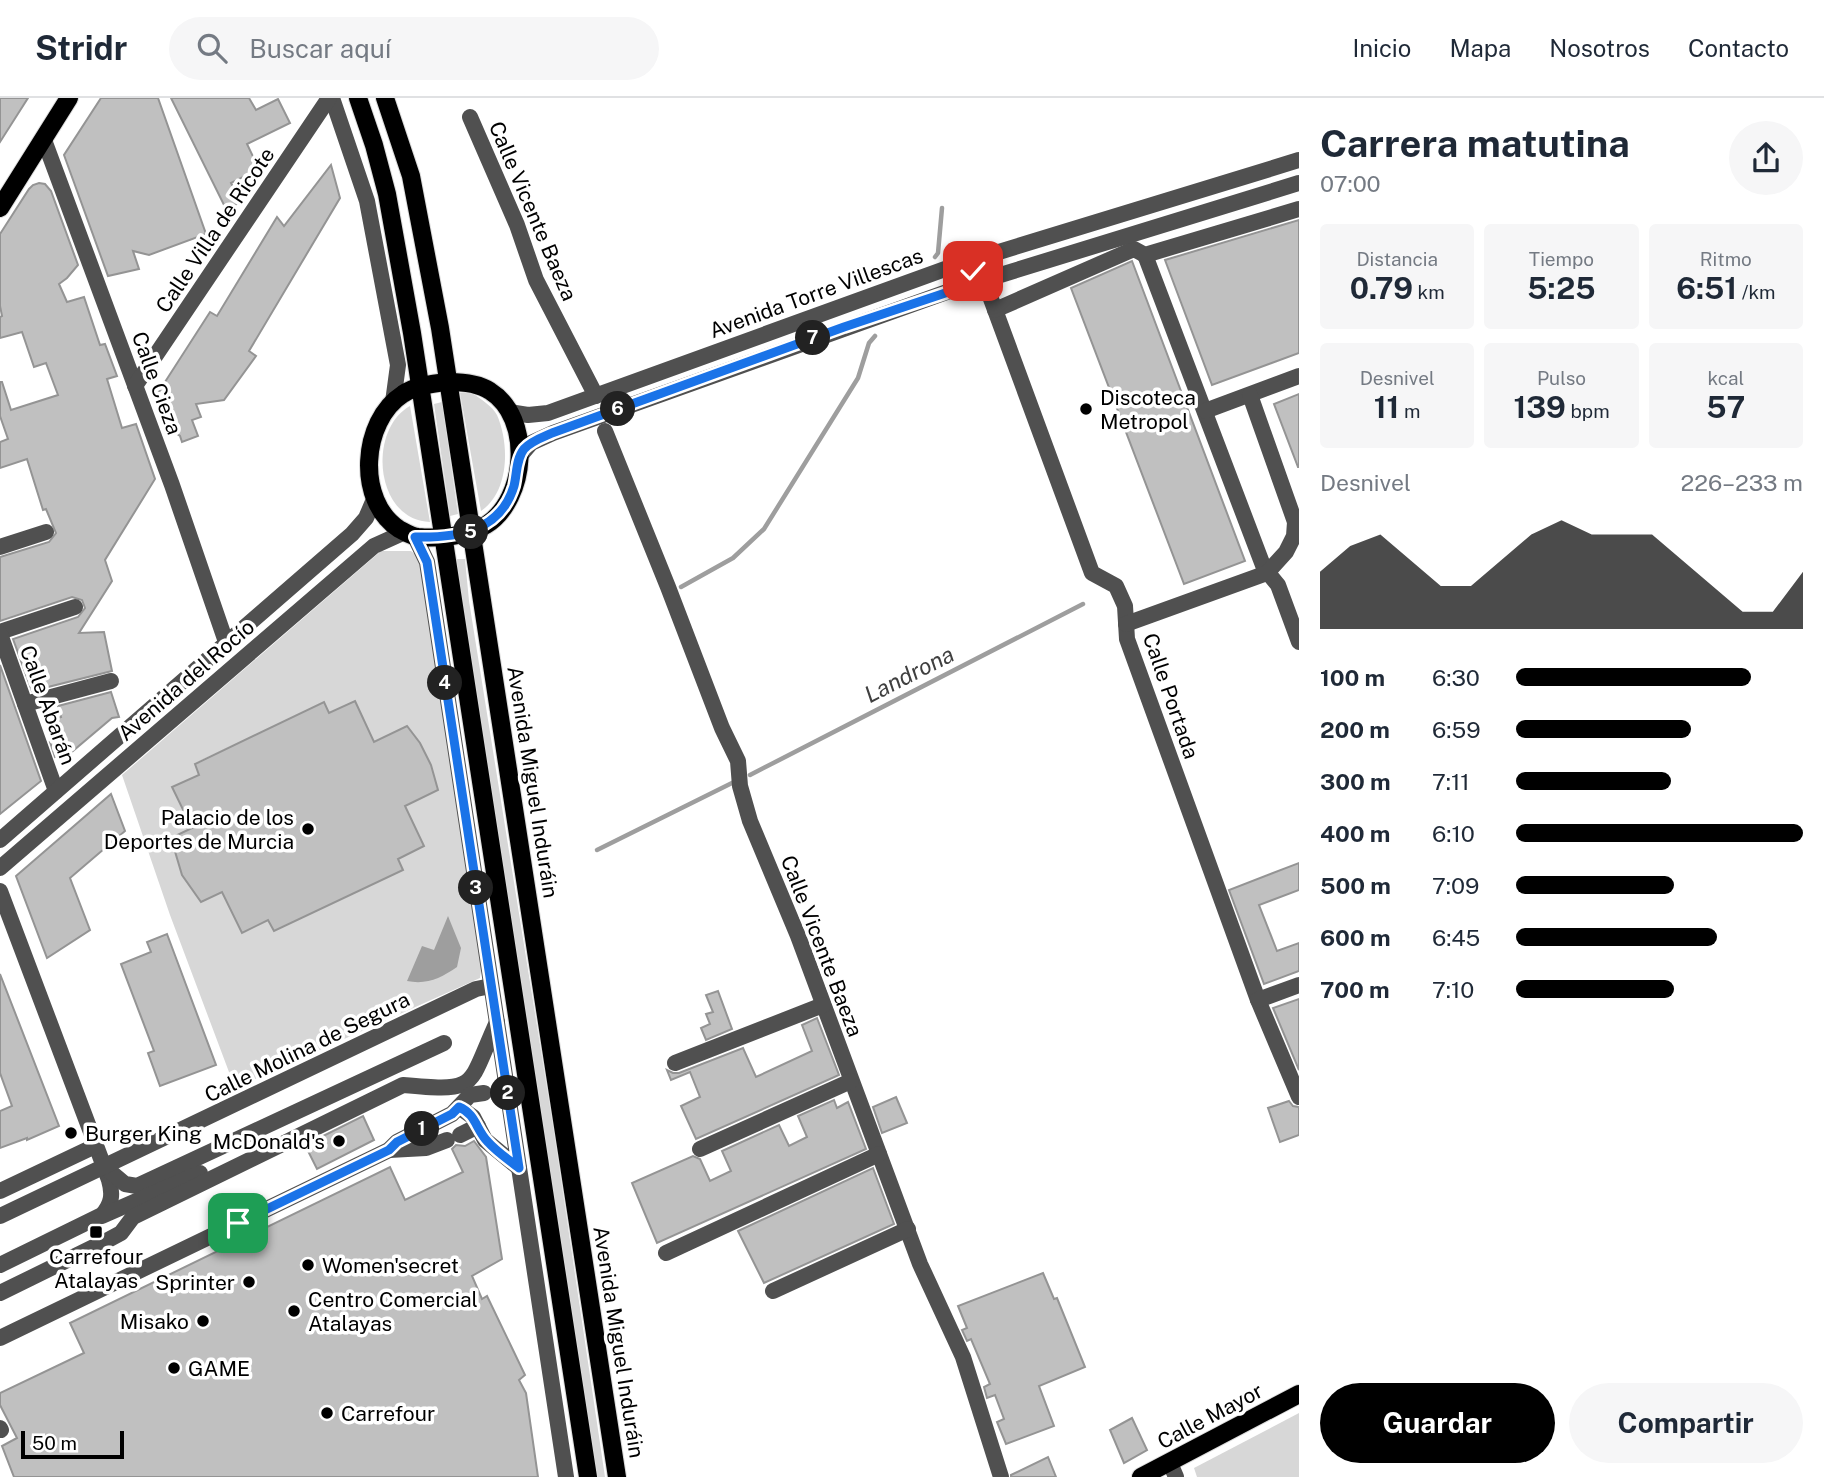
<!DOCTYPE html>
<html lang="es">
<meta charset="utf-8">
<style>
body{margin:0;font-family:"Public Sans",sans-serif;background:#f6f6f7;color:#1f2937;height:100vh;display:flex;flex-direction:column;font-size:26px;white-space:nowrap}
*{box-sizing:border-box;margin:0}
p{font-size:23px;color:#747a83}
.icon{flex:none;width:38px;height:38px;fill:none;stroke:currentColor;stroke-width:2;stroke-linecap:round;stroke-linejoin:round}
.map{position:relative;flex:1;overflow:hidden}
.drawer{display:flex;flex-direction:column;background:#fff;width:525px}
.drawer>*{flex:none}
.scale{position:absolute;left:21px;bottom:18px;width:103px;box-sizing:border-box;padding-left:7px;border:4px solid #000;border-top:0;font-size:19px;line-height:24px;white-space:nowrap;color:#000;-webkit-text-stroke:5px #fff;paint-order:stroke}
.pin{position:absolute;display:grid;place-items:center;width:60px;height:60px;color:#fff;margin:-30px;border-radius:14px;box-shadow:0 4px 10px #0006}
.km{position:absolute;width:35px;height:35px;margin:-18px;border-radius:50%;background:#222;color:#fff;font-size:19px;line-height:35px;text-align:center}
.round{display:grid;place-items:center;flex:none;width:74px;height:74px;border-radius:37px;background:#f6f6f7}
.head{display:flex;align-items:center;justify-content:space-between;height:119px;padding:0 21px}
h1{font-size:38px;font-weight:700;line-height:52px}
.figures{display:grid;grid-template-columns:repeat(3,1fr);gap:10px;height:119px;padding:7px 21px}
.figures div{display:grid;align-content:center;border-radius:7px;background:#f6f6f7;text-align:center}
.figures b{font-size:30px;font-weight:700}
.figures small{font-size:19px;font-weight:400}
.figures p{font-size:19px}
.chart{height:196px;padding:14px 21px}
.chart p{display:flex;justify-content:space-between}
.chart svg{width:100%;height:126px;margin-top:7px;fill:#000;opacity:.7}
.button{display:flex;gap:14px;margin-top:auto;padding:14px 21px}
.button a{flex:1;height:80px;border-radius:42px;background:#000;color:#fff;font-size:28px;font-weight:700;line-height:80px;text-align:center}
.button a+a{background:#f6f6f7;color:#1f2937}
ul{padding:0 21px;list-style:none;font-size:23px}
li{display:grid;grid-template-columns:112px 84px 1fr;align-items:center;height:52px}
li i{height:18px;border-radius:9px;background:#000}
header{display:flex;align-items:center;gap:42px;box-sizing:border-box;height:98px;padding:0 35px;background:#fff;border-bottom:2px solid #e0e1e3}
header strong{font-size:33px}
nav{display:flex;gap:38px;margin-inline-start:auto;font-size:24px}
.search{width:490px;height:63px;background:#f6f6f7;display:flex;align-items:center;gap:18px;box-sizing:border-box;padding:0 24px;border-radius:38px;color:#747a83;font-size:26px}
main{display:flex;flex:1;min-height:0}
.map>svg:first-child{display:block}
.green{fill:#d7d7d7;fill-rule:evenodd}
.water{fill:#9e9e9e}
.lines{fill:none;stroke-linecap:round;stroke-linejoin:round}
.stream{stroke:#9e9e9e;stroke-width:4.5}
.building{fill:#c0c0c0;stroke:#949494;stroke-width:2}
.major-casing{stroke:#dbdbdb;stroke-width:20}
.minor{stroke:#505050;stroke-width:16}
.major{stroke:#000;stroke-width:18}
.route-casing{stroke:#fff;stroke-width:14}
.route{stroke:#1a73e8;stroke-width:9}
.poi-dot{fill:#000;stroke:#fff;stroke-width:2.5}
.labels{text-anchor:middle;dominant-baseline:central;stroke-width:7;stroke-linejoin:round;paint-order:stroke}
.street-label{font-size:21px;fill:#000;stroke:#fff}
.poi-label{font-size:21px;fill:#000;stroke:#fff;text-anchor:start}
.water-label{font-size:23px;font-style:italic;fill:#3f3f3f;stroke:#fff}
</style>
<header>
<strong>Stridr</strong>
<div class="search"><svg class="icon" aria-label="search" viewBox="0 0 24 24"><circle cx="10" cy="10" r="6"/><path d="M15 15l6 6"/></svg>Buscar aquí</div>
<nav><a>Inicio</a><a>Mapa</a><a>Nosotros</a><a>Contacto</a></nav>
</header>
<main>
<div class="map">
<svg width="1299" height="1379" viewBox="0 0 1299 1379">
<rect width="100%" height="100%" fill="#fff"/>
<!-- green -->
<g class="green">
<path d="M472 295C481 301 492 308 497 317 510 347 509 394 481 413L460 295Z"/>
<polygon points="442,304 458,416 450,418 434,306"/>
<path d="M410 308 430 424C375 422 367 332 410 308Z"/>
<path d="M381 453H411L420 460 482 864 480 880 235 990 170 817 122 677ZM355 603 374 644 408 629C423 648 433 668 437 692L405 708 424 748 398 761 403 772 274 833 268 822 242 835 222 794 201 804 182 777 171 740 192 730 173 690 199 677 195 665 323 605 329 615Z"/>
<polygon points="455,461 465,461 469,503 554,1034 605,1379 596,1379"/>
<polygon points="1299,1315 1299,1379 1197,1379 1194,1370"/>
</g>
<!-- water -->
<path class="water" d="M448 818 461 850 457 869C441 880 427 887 407 883L422 848 434 852Z"/>
<g class="lines">
<!-- stream -->
<g class="stream">
<polyline points="935,159 938,155 942,110"/>
<polyline points="681,489 733,460 764,431 858,280 869,245 875,238"/>
<polyline points="750,677 1083,506"/>
<polyline points="597,752 734,684"/>
</g>
</g>
<!-- building -->
<g class="building">
<polygon points="0,0 28,0 0,44"/>
<polygon points="101,0 158,0 206,136 149,157 133,153 139,171 108,178 64,57"/>
<polygon points="171,0 249,0 256,12 278,1 290,25 247,46 259,71 231,85 241,104 226,111"/>
<polygon points="331,67 340,100 249,253 256,258 224,302 196,306 201,319 192,322 198,338 182,344 180,338 170,331 171,315 161,319 154,301 210,214 217,218 277,119 284,128"/>
<polygon points="39,85 45,86 51,93 78,167 67,180 59,186 67,204 84,199 100,247 105,246 117,278 107,281 122,330 136,326 155,381 105,462 112,483 79,535 104,534 112,573 32,593 13,541 78,519 85,510 82,502 72,499 0,523 0,459 49,444 56,435 46,411 43,412 27,361 0,370 0,344 8,341 0,318 0,284 2,284 11,312 58,297 46,265 34,269 22,234 0,240 0,219 2,218 0,208 0,136 29,91 33,87"/>
<polygon points="1299,122 1299,255 1212,287 1165,162"/>
<polygon points="1132,163 1245,463 1184,486 1071,190"/>
<polygon points="1299,296 1299,369 1298,369 1274,306"/>
<polygon points="0,567 41,683 0,716"/>
<polygon points="111,594 119,619 112,620 61,663 59,658 55,659 50,644 55,643 51,622 61,619 58,608"/>
<polygon points="355,603 374,644 407,628 420,645 431,667 438,692 405,708 424,748 398,761 403,772 274,833 268,822 242,835 222,794 201,804 182,777 171,740 192,730 172,689 199,677 195,666 324,604 329,615"/>
<polygon points="111,696 125,733 70,780 90,832 47,860 16,778"/>
<polygon points="1299,765 1299,792 1259,807 1277,853 1299,845 1299,873 1264,886 1229,792"/>
<polygon points="167,836 216,967 160,988 148,955 154,953 121,866 151,854 147,844"/>
<polygon points="0,876 59,1028 27,1042 27,1040 0,1050 0,1013 12,1008 0,975"/>
<polygon points="718,893 732,931 706,942 701,930 710,926 706,916 713,914 706,897"/>
<polygon points="1299,901 1299,972 1273,910"/>
<polygon points="817,920 839,977 696,1041 681,1008 700,999 690,974 671,982 667,972 673,975 679,975 743,950 756,979 812,953 802,927"/>
<polygon points="896,999 907,1025 882,1035 873,1009"/>
<polygon points="834,1002 837,1010 848,1004 866,1051 657,1145 632,1085 693,1058 700,1061 710,1083 731,1073 722,1053 779,1027 789,1048 807,1039 798,1018"/>
<polygon points="1289,1003 1293,1008 1299,1009 1299,1037 1280,1044 1268,1010"/>
<polygon points="363,1018 374,1042 317,1071 305,1047"/>
<polygon points="474,1043 486,1059 502,1161 472,1178 482,1201 487,1198 525,1277 519,1282 526,1295 538,1379 14,1379 2,1348 17,1340 0,1307 0,1295 84,1255 70,1225 390,1069 405,1102 463,1074 452,1051 456,1047 465,1048"/>
<polygon points="873,1070 894,1126 764,1185 738,1133"/>
<polygon points="1043,1175 1054,1201 1057,1200 1085,1269 1039,1288 1054,1328 1006,1346 997,1324 1004,1321 995,1297 987,1300 984,1289 990,1286 971,1241 967,1243 962,1232 967,1230 958,1208"/>
<polygon points="1132,1320 1147,1352 1124,1365 1110,1332"/>
<polygon points="1048,1359 1056,1379 1011,1379 1011,1377"/>
</g>
<g class="lines">
<!-- major casing -->
<g class="major-casing">
<g id="major">
<polyline points="358,0 374,47 387,96 412,235 588,1379"/>
<polyline points="385,0 411,78 440,230 617,1379"/>
<polyline points="0,110 69,0"/>
<path d="M449 284C463 284 478 285 490 293 533 320 527 401 486 427 469 438 438 441 418 439 411 438 405 434 399 431 356 403 361 323 403 296 416 287 434 285 449 284Z"/>
<polyline points="1141,1379 1299,1296"/>
</g>
</g>
<!-- minor -->
<g class="minor">
<polyline points="332,0 367,103 398,267 393,304"/>
<polyline points="470,19 517,127 536,182 596,298"/>
<polyline points="44,42 172,387 226,544"/>
<polyline points="1145,157 1264,470 1278,487 1299,544"/>
<polyline points="952,168 973,173 984,182 1092,475 1116,488 1125,508 1127,541 1258,902 1299,999"/>
<polyline points="995,212 1134,151 1145,157 1299,111"/>
<polyline points="135,288 329,0"/>
<polyline points="1205,313 1299,278"/>
<polyline points="509,314 528,317 548,315 956,167 1299,62"/>
<polyline points="605,333 668,489 722,630 738,663 740,688 750,723 798,838 920,1166 963,1259 1001,1379"/>
<polyline points="519,359 531,345 553,335 958,190 1299,85"/>
<polyline points="415,439 427,464 566,1379"/>
<polyline points="0,449 46,434"/>
<polyline points="1126,526 1267,475 1286,454 1294,438 1295,424 1250,297"/>
<polyline points="0,534 75,509"/>
<polyline points="0,536 56,693"/>
<polyline points="25,606 111,583"/>
<polyline points="0,742 352,436 366,420 375,399"/>
<polyline points="0,770 374,448 405,434"/>
<path d="M0 793 109 1082C113 1096 112 1106 102 1117L0 1167"/>
<polyline points="1258,902 1299,887"/>
<polyline points="675,965 823,907"/>
<polyline points="459,1009 473,1019 485,1042 519,1070"/>
<polyline points="460,1037 478,1028"/>
<polyline points="700,1051 851,983"/>
<polyline points="389,1052 426,1050 447,1042"/>
<polyline points="106,1070 125,1086 137,1088 444,945"/>
<polyline points="0,1093 95,1048"/>
<polyline points="0,1118 476,891 491,888"/>
<polyline points="102,1118 200,1075"/>
<polyline points="666,1155 879,1056"/>
<polyline points="773,1193 908,1131"/>
<path d="M0 1195 108 1142 121 1135 133 1119 403 987C480 994 467 990 497 924"/>
<polyline points="0,1240 389,1052 397,1044 452,1016 470,997 484,995"/>
<polyline points="0,1330 1,1332"/>
<polyline points="1170,1365 1176,1379"/>
</g>
<!-- major -->
<use href="#major" class="major"/>
</g>
<g class="lines">
<!-- route casing -->
<g class="route-casing">
<path id="route" d="M238 1125 389 1052 397 1044 452 1016 459 1009C476 1016 476 1032 488 1044 497 1054 509 1062 519 1070L427 464 415 439C457 440 500 434 514 388 517 376 516 361 524 351 531 343 543 339 552 335L844 229 984 182 973 173"/>
</g>
<!-- route -->
<use href="#route" class="route"/>
</g>
<!-- markers -->
<g class="poi-dot">
<circle cx="1086" cy="311" r="7"/>
<circle cx="308" cy="731" r="7"/>
<circle cx="71" cy="1035" r="7"/>
<circle cx="339" cy="1043" r="7"/>
<rect x="89" y="1127" width="14" height="14" rx="3.5"/>
<circle cx="308" cy="1167" r="7"/>
<circle cx="249" cy="1184" r="7"/>
<circle cx="294" cy="1213" r="7"/>
<circle cx="203" cy="1223" r="7"/>
<circle cx="174" cy="1270" r="7"/>
<circle cx="327" cy="1315" r="7"/>
</g>
<g class="labels">
<!-- street labels -->
<g class="street-label">
<text transform="translate(533 113) rotate(67)">Calle Vicente Baeza</text>
<text transform="translate(215 132) rotate(-56)">Calle Villa de Ricote</text>
<text transform="translate(816 195) rotate(-20)">Avenida Torre Villescas</text>
<text transform="translate(157 285) rotate(70)">Calle Cieza</text>
<text transform="translate(186 582) rotate(-41)">Avenida del Rocío</text>
<text transform="translate(1171 598) rotate(71)">Calle Portada</text>
<text transform="translate(48 607) rotate(70)">Calle Abarán</text>
<text transform="translate(533 684) rotate(81)">Avenida Miguel Induráin</text>
<text transform="translate(822 848) rotate(69)">Calle Vicente Baeza</text>
<text transform="translate(307 949) rotate(-26)">Calle Molina de Segura</text>
<text transform="translate(619 1244) rotate(81)">Avenida Miguel Induráin</text>
<text transform="translate(1210 1318) rotate(-28)">Calle Mayor</text>
</g>
<!-- poi labels -->
<g class="poi-label">
<text x="1100" y="299">Discoteca<tspan x="1100" dy="24">Metropol</tspan></text>
<text x="294" y="719" text-anchor="end">Palacio de los<tspan x="294" dy="24">Deportes de Murcia</tspan></text>
<text x="85" y="1035">Burger King</text>
<text x="325" y="1043" text-anchor="end">McDonald's</text>
<text x="96" y="1158" text-anchor="middle">Carrefour<tspan x="96" dy="24">Atalayas</tspan></text>
<text x="322" y="1167">Women'secret</text>
<text x="235" y="1184" text-anchor="end">Sprinter</text>
<text x="308" y="1201">Centro Comercial<tspan x="308" dy="24">Atalayas</tspan></text>
<text x="189" y="1223" text-anchor="end">Misako</text>
<text x="188" y="1270">GAME</text>
<text x="341" y="1315">Carrefour</text>
</g>
<!-- water labels -->
<g class="water-label">
<text transform="translate(909 576) rotate(-27)">Landrona</text>
</g>
</g>
</svg>
<div class="scale">50 m</div>
<div class="pin" style="left:238px;top:1125px;background:#1e9e55"><svg class="icon" aria-label="arrive" viewBox="0 0 24 24"><path d="M6 21V4h12l-3 4 3 4H6"/></svg></div>
<div class="pin" style="left:973px;top:173px;background:#d93025"><svg class="icon" aria-label="check" viewBox="0 0 24 24"><path d="M5 12l5 5 9-10"/></svg></div>
<b class="km" style="left:422px;top:1031px">1</b>
<b class="km" style="left:508px;top:995px">2</b>
<b class="km" style="left:476px;top:790px">3</b>
<b class="km" style="left:445px;top:585px">4</b>
<b class="km" style="left:471px;top:434px">5</b>
<b class="km" style="left:618px;top:311px">6</b>
<b class="km" style="left:813px;top:240px">7</b>
</div>
<section class="drawer">
<div class="head"><div><h1>Carrera matutina</h1><p>07:00</p></div><a class="round"><svg class="icon" aria-label="share" viewBox="0 0 24 24"><path d="M12 15V3M7 8l5-5 5 5M5 13v7h14v-7"/></svg></a></div>
<div class="figures">
<div><p>Distancia</p><b>0.79<small> km</small></b></div>
<div><p>Tiempo</p><b>5:25</b></div>
<div><p>Ritmo</p><b>6:51<small> /km</small></b></div>
</div>
<div class="figures">
<div><p>Desnivel</p><b>11<small> m</small></b></div>
<div><p>Pulso</p><b>139<small> bpm</small></b></div>
<div><p>kcal</p><b>57</b></div>
</div>
<div class="chart"><p><span>Desnivel</span>226–233 m</p>
<svg viewBox="0 0 160 44" preserveAspectRatio="none"><path d="M0 44V24L10 15L20 11L30 20L40 29L50 29L60 20L70 11L80 6L90 11L100 11L110 11L120 20L130 29L140 38L150 38L160 24V44z"/></svg>
</div>
<ul>
<li><b>100 m</b>6:30<i style="width:82%"></i></li>
<li><b>200 m</b>6:59<i style="width:61%"></i></li>
<li><b>300 m</b>7:11<i style="width:54%"></i></li>
<li><b>400 m</b>6:10<i style="width:100%"></i></li>
<li><b>500 m</b>7:09<i style="width:55%"></i></li>
<li><b>600 m</b>6:45<i style="width:70%"></i></li>
<li><b>700 m</b>7:10<i style="width:55%"></i></li>
</ul>
<div class="button"><a>Guardar</a><a>Compartir</a></div>
</section>
</main>
